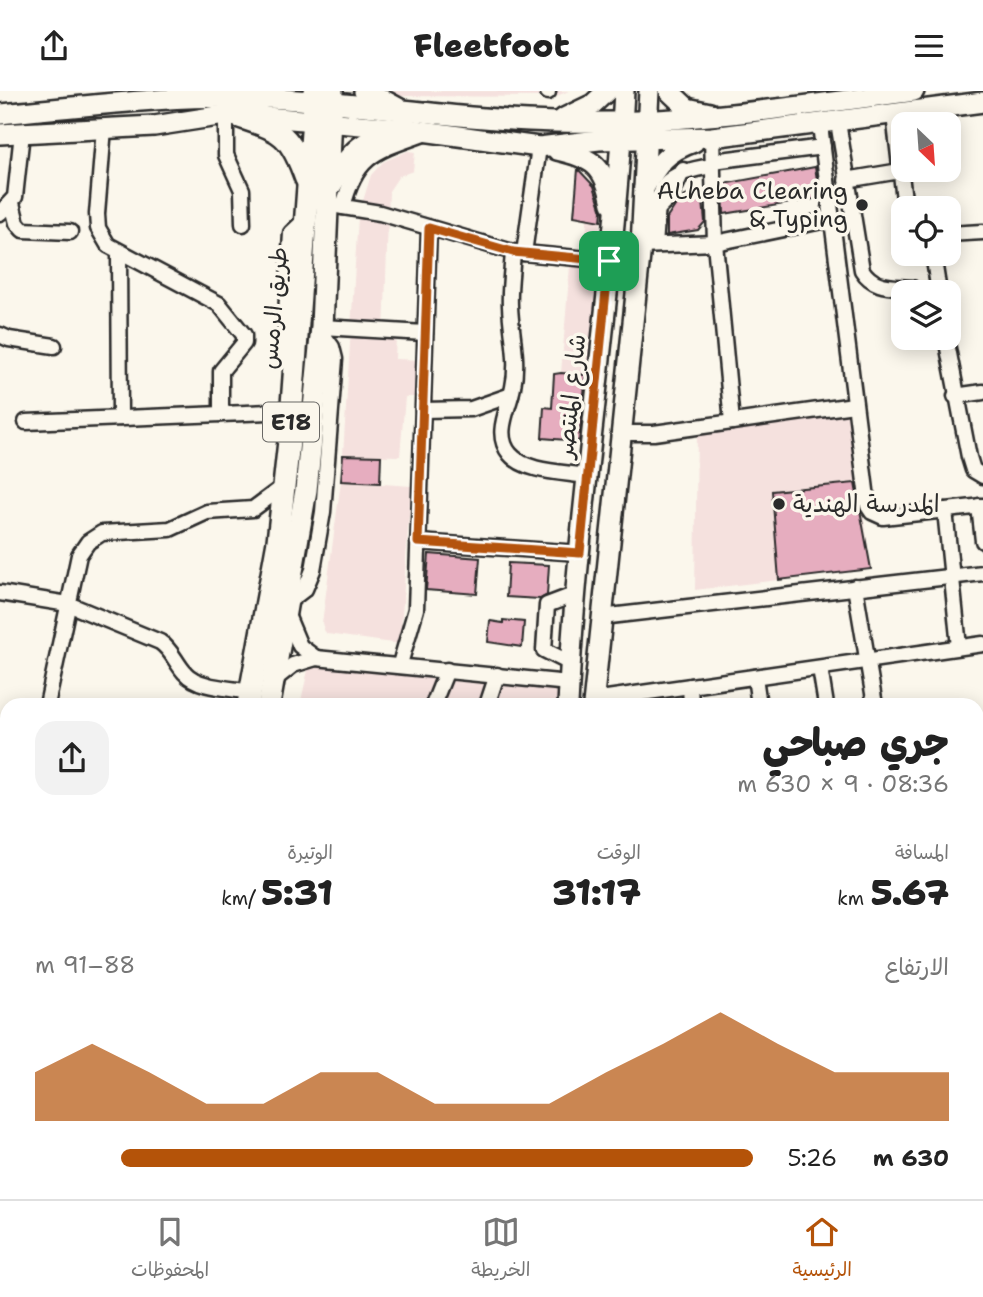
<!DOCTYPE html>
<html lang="ar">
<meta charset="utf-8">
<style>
body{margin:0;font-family:"Shantell Sans","Playpen Sans Arabic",sans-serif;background:#f2f2f2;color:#222;direction:rtl;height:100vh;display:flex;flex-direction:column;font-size:26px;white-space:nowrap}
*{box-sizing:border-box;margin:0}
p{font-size:23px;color:#767676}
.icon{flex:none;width:38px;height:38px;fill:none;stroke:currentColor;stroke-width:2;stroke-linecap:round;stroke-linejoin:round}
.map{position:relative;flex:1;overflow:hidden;direction:ltr}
.sheet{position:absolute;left:0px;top:607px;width:984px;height:502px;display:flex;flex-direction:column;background:#fff;border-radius:21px 21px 0 0;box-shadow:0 4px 18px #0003;direction:rtl}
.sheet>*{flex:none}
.needle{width:46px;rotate:155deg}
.tools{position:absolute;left:891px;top:21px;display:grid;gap:14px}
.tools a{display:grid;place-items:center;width:70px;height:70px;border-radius:14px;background:#fff;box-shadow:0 4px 18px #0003;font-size:35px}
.pin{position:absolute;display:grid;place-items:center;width:60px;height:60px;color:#fff;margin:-30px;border-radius:14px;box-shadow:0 4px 10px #0006}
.round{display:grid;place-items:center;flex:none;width:74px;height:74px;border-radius:21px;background:#f2f2f2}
.headline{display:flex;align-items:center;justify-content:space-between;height:119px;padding:0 35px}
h1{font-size:38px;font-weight:800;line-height:52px}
.stats{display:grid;grid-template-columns:repeat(3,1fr);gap:10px;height:119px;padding:7px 35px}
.stats div{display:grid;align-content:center}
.stats b{font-size:35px;font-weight:800}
.stats small{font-size:19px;font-weight:400}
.stats p{font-size:19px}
.chart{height:196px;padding:14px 35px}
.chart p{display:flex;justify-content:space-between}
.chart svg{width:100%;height:126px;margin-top:7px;fill:#b45309;opacity:.7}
ul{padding:0 35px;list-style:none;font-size:23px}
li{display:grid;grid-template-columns:112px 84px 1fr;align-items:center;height:52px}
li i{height:18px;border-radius:9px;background:#b45309}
header{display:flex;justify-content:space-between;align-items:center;height:91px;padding:0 35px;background:#fff;font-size:32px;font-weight:800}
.tabs{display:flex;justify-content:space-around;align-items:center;height:98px;border-top:2px solid #e0e0e0;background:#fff;font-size:19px;color:#767676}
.tabs a{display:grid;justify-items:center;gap:4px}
.tabs .current{color:#b45309}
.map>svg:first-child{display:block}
.built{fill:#f5e1de}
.building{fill:#e6adbf;stroke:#2b2b2b;stroke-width:2}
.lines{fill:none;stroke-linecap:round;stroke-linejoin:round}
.minor-casing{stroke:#2b2b2b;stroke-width:19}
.major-casing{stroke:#2b2b2b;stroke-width:24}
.highway-casing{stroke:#2b2b2b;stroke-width:26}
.minor{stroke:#fbf7ec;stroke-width:14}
.major{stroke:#fbf7ec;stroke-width:19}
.highway{stroke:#fbf7ec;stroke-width:21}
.route-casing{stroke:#fff;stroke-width:14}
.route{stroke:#b45309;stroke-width:9}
.poi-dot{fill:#2b2b2b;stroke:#fbf7ec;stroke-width:2.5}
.labels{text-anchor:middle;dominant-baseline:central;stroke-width:7;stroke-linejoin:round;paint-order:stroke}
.shield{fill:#fbf7ec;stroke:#696865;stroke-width:2}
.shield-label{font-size:23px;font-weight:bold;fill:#2b2b2b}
.poi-label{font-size:24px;fill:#2b2b2b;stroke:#fbf7ec;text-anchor:end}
.street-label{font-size:24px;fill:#2b2b2b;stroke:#fbf7ec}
</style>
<header><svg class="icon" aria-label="menu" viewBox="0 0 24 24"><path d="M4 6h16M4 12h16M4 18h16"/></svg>Fleetfoot<svg class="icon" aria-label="share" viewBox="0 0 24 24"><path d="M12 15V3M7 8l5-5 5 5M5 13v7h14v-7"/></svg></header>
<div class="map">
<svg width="983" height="1108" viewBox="0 0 983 1108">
<rect width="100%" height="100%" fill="#fbf7ec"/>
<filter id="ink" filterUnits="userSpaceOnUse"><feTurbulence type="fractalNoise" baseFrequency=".0143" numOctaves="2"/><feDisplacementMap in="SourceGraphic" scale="14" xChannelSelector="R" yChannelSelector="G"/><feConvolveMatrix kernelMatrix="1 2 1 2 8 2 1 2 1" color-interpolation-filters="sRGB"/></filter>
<g filter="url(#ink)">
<!-- built -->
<g class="built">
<polygon points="377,0 569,0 554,6 391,5"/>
<polygon points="408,60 415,61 413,80 399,85 389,100 384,245 396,246 395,268 422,269 420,306 405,306 400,365 343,364 358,126 371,84 383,71"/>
<polygon points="587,128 601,130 598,158 595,162 586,162"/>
<polygon points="570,174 604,177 593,285 561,282"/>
<polygon points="849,322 871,478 695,499 697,339"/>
<polygon points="341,390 411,395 400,553 327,543 324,539 322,532"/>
<polygon points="328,570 564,594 559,614 300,614 308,579"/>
</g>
<!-- building -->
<g class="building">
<polygon points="815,76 820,107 724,123 723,93"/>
<polygon points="578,78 594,95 602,120 601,130 574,125"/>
<polygon points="702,99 705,131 698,139 667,144 667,127 675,115 685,105"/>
<polygon points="561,282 586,284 579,350 542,347 544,316 552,317 554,283"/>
<polygon points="343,364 381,365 380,392 341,390"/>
<polygon points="855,392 871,478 779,489 772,400"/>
<polygon points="429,463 480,467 477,503 426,499"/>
<polygon points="508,472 549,474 547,504 540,508 506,506"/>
<polygon points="503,529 524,531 522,556 488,551 490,530 503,532"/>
</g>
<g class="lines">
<!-- minor casing -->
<g class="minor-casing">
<g id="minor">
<polyline points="548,1 548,0"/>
<polyline points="226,23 226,64 242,99 243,133"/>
<polyline points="894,24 905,117"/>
<path d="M838 31 862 179C874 198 892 195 912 197"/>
<polyline points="820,34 868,415 872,421 883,426 983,415"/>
<polyline points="104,37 97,123 98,137 108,154 219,213 244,244 244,252 221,280 221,323"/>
<polyline points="712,46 715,152 732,331"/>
<polyline points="713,70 823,56"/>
<polyline points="846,89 900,80"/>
<polyline points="12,112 17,132 23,139 70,141"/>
<polyline points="325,113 380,122 513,161 609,170"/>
<path d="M343 116C356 64 376 60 424 43"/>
<polyline points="658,118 671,105 683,79"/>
<polyline points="0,122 15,106 22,42"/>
<polyline points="948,143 983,141"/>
<path d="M655 154C660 100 651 84 713 75"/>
<polyline points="641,155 715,152 832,128"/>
<path d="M513 161C512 179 509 197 510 215 511 243 519 268 513 296 509 318 493 343 510 363 526 382 565 381 587 385"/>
<polyline points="524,162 539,56"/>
<polyline points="119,163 120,327"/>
<polyline points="933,163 939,201"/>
<polyline points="322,236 425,242"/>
<polyline points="0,244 9,248 54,255"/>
<polyline points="946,247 969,366 973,379 983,385"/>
<polyline points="295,279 288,270 284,255 291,142 307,127"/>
<polyline points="955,305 983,301"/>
<polyline points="423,319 471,318 511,304"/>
<polyline points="26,331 292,320"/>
<polyline points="621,342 654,342 854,314"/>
<polyline points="979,415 983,450"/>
<polyline points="945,419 959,556"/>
<polyline points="418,451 580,462"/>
<polyline points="855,496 875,614"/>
<path d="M0 502 68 513 160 551C172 559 175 571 185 582 198 597 231 597 250 601"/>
<polyline points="288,511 305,498 313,479 323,421 335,268 332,256 321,241"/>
<polyline points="287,524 300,555 316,567"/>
<polyline points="601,526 983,482"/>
<polyline points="570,572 544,559 547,514 576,503"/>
<polyline points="400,573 416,518 429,137"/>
<polyline points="820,577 826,614"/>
<polyline points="755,586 759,614"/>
<polyline points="274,589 293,574 316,567 569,592"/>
<polyline points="690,595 691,614"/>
<polyline points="593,609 983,553"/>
<polyline points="47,614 79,464 88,451 102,442 170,438 207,421 253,418 284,395"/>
<polyline points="433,614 447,579"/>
<polyline points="487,614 497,584"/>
<polyline points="0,681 7,682"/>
<polyline points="0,789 7,780"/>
<polyline points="976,826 983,825"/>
<polyline points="976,864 983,863"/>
<polyline points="0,910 7,908"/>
<polyline points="976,989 983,987"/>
<polyline points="976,1063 983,1062"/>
<polyline points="409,1102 431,1108"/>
<polyline points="927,1102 928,1108"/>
<polyline points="96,1108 98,1102"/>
<polyline points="153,1108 154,1102"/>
<polyline points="249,1108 251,1102"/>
<polyline points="327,1108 329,1102"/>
<polyline points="650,1108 690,1102"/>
</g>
</g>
<!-- major casing -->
<g class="major-casing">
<g id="major">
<polyline points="669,0 687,17 710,22"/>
<path d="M0 23C87 15 177 3 265 7 362 11 458 29 555 31 677 34 794 16 914 0"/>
<polyline points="564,27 593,13 607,0"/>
<polyline points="0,43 154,35 231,23 408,38 539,56 599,49 712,46 983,11"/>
<path d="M557 59C593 67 605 75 612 113"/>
<path d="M644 97C658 73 667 60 694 51"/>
<path d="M568 614C578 409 613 205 624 0"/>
<polyline points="593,614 641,155 649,0"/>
<polyline points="552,1108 552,1102"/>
<polyline points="574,1108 575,1102"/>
</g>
</g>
<!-- highway casing -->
<g class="highway-casing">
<g id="highway">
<polyline points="365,0 398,18"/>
<polyline points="262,7 275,0"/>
<path d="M231 23C279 40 288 37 306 88"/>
<path d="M329 97C351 59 364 47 408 38"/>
<polyline points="248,614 278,450 290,341 315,0"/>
<polyline points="269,614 306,399 322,236 332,0"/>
<polyline points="112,1108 114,1102"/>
<polyline points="130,1108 132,1102"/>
</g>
</g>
<!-- minor -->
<use href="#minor" class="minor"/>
<!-- major -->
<use href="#major" class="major"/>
<!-- highway -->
<use href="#highway" class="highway"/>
</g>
</g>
<g class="lines" filter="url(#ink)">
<!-- route casing -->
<g class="route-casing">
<polygon id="route" points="429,137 513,161 609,170 580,462 418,451"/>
</g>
<!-- route -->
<use href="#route" class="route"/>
</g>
<!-- markers -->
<g class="poi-dot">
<circle cx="862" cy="114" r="7"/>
<circle cx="779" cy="413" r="7"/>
</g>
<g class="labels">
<!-- shield labels -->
<rect class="shield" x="263" y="311.5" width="56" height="39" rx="5"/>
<g class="shield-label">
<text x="291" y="331">E18</text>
</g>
<!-- poi labels -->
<g class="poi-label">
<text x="848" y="100">ALheba Clearing<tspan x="848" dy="28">&amp; Typing</tspan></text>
<text x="793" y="413" text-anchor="start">المدرسة الهندية</text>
</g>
<!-- street labels -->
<g class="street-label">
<text transform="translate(274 217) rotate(-85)">طريق الرمس</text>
<text transform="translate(571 305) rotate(-84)">شارع المنتصر</text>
</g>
</g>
</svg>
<div class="tools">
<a><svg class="needle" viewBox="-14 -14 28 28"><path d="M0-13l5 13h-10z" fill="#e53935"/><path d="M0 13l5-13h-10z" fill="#767676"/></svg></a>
<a><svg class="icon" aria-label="locate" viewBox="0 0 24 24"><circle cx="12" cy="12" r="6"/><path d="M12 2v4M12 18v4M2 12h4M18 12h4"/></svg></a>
<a><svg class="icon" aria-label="layers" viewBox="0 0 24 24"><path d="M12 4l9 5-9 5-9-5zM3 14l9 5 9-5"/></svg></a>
</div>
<div class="pin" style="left:609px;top:170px;background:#1e9e55"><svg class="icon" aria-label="arrive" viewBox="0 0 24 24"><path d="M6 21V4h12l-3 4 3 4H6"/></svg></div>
<section class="sheet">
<div class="headline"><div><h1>جري صباحي</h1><p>08:36 · 9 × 630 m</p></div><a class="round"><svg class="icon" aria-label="share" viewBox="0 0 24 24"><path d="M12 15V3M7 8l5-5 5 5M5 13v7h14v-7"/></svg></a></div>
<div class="stats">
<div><p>المسافة</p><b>5.67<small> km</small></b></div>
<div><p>الوقت</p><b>31:17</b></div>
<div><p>الوتيرة</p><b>5:31<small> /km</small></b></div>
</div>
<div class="chart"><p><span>الارتفاع</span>88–91 m</p>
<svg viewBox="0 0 160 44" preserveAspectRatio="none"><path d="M0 44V27L10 17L20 27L30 38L40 38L50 27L60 27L70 38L80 38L90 38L100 27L110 17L120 6L130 17L140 27L150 27L160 27V44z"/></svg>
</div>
<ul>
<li><b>630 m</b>5:26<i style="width:88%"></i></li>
</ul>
</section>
</div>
<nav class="tabs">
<a class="current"><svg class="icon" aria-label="home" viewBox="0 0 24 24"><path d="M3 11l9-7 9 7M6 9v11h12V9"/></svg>الرئيسية</a>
<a><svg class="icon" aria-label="map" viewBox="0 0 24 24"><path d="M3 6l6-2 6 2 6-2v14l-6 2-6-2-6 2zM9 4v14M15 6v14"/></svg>الخريطة</a>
<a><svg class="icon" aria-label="saved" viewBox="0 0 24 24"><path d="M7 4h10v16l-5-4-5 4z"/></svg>المحفوظات</a>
</nav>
